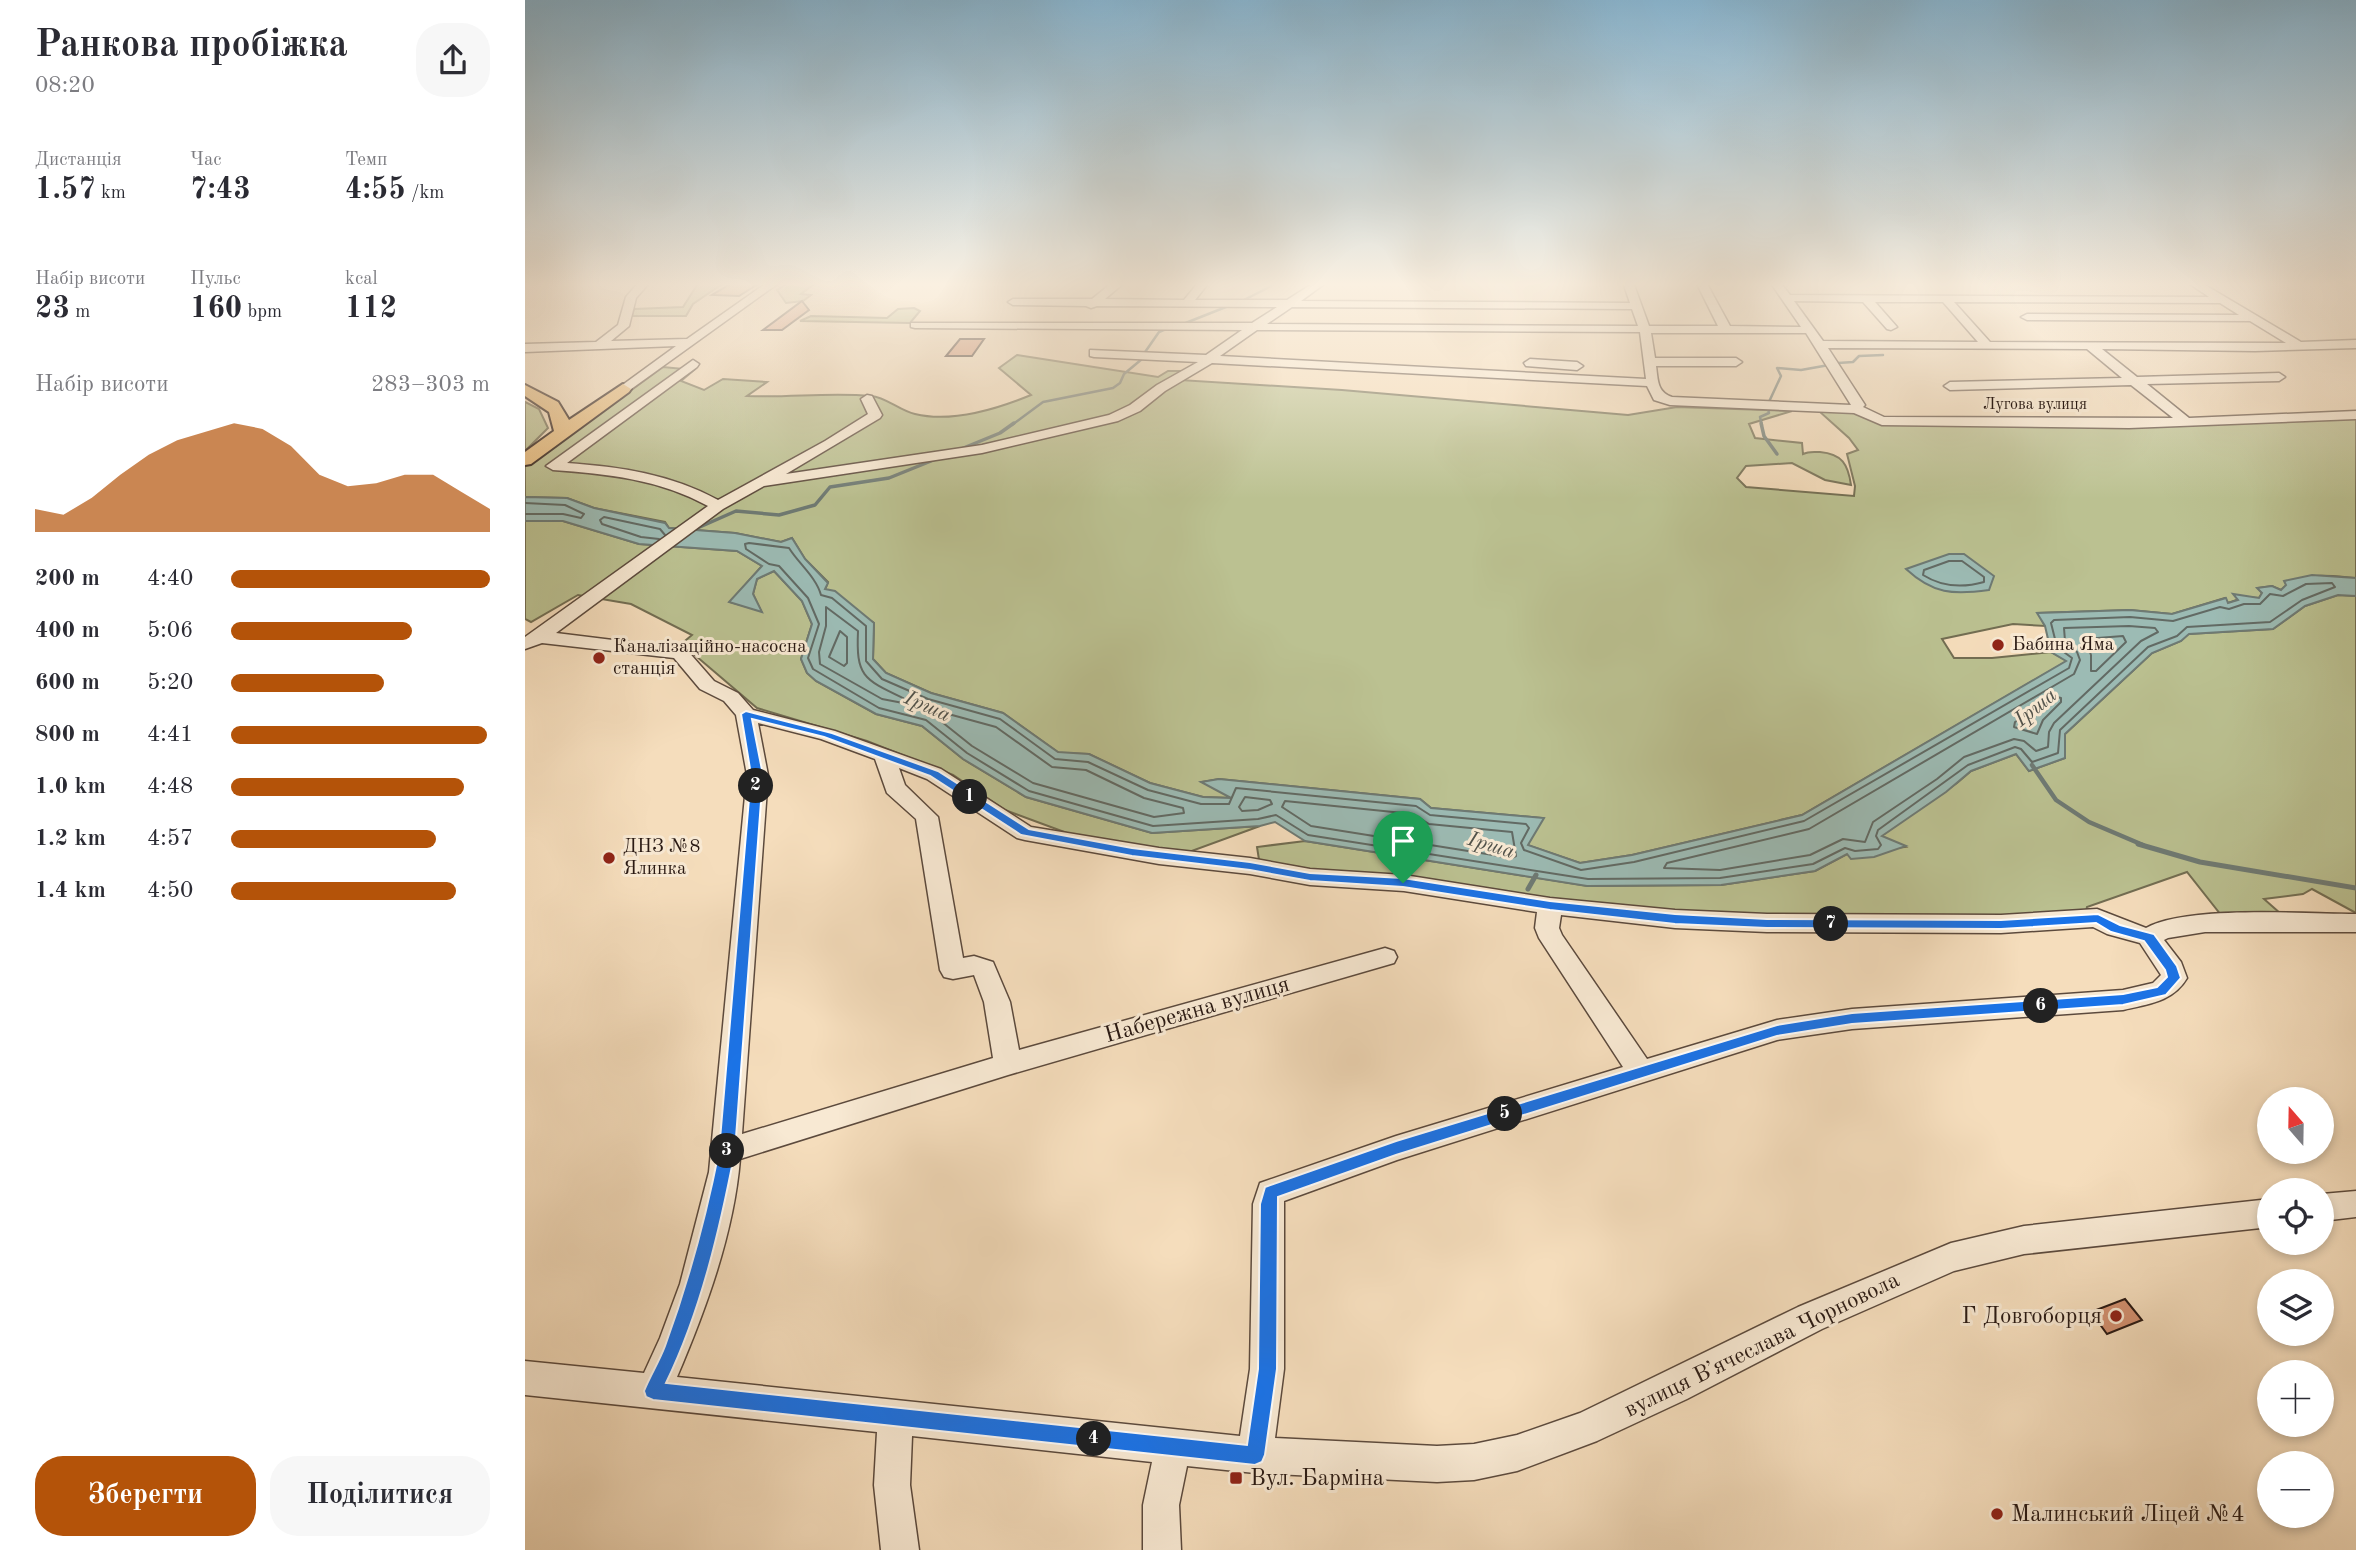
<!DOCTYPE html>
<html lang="uk">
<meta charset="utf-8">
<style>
body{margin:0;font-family:"Old Standard TT",serif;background:#f7f7f7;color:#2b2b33;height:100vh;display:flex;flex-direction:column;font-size:26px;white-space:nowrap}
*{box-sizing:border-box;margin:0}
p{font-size:23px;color:#7c7c81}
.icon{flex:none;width:38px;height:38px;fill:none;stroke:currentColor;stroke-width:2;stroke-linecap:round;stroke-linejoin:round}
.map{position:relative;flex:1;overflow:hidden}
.details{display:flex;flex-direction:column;background:#fff;width:525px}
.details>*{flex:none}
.needle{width:46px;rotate:340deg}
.tools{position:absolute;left:1732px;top:1087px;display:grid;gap:14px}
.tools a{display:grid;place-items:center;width:77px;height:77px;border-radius:50%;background:#fff;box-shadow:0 4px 10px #0003;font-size:35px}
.pin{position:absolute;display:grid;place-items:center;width:60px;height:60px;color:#fff;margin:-72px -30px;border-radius:50% 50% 50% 0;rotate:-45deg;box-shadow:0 0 7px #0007}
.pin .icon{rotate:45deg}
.km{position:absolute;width:35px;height:35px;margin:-18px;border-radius:50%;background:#222;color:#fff;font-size:19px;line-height:35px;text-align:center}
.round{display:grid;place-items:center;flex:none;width:74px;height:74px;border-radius:28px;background:#f7f7f7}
.summary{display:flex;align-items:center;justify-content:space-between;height:119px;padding:0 35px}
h1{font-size:38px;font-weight:800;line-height:52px}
.stats{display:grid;grid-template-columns:repeat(3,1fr);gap:10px;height:119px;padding:7px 35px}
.stats div{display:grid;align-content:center}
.stats b{font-size:30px;font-weight:800}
.stats small{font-size:19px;font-weight:400}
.stats p{font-size:19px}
.chart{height:196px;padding:14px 35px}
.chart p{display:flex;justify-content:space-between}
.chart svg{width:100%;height:126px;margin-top:7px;fill:#b45309;opacity:.7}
.cta{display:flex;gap:14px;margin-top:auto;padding:14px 35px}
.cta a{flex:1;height:80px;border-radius:28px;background:#b45309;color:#fff;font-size:28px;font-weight:800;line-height:80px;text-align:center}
.cta a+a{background:#f7f7f7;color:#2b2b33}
ul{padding:0 35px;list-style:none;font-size:23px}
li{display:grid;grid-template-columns:112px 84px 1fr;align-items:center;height:52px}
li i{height:18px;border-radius:9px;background:#b45309}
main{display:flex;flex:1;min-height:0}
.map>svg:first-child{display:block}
.green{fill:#bbc191;stroke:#726d52;stroke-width:2}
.water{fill:#9cbbb4;stroke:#6e7a74;stroke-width:2}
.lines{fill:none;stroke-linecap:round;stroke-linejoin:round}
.shore{stroke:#626a64;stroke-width:2}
.stream-far3{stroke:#6e7a74;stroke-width:2.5}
.stream-far2{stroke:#6e7a74;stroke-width:3.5}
.stream-far1{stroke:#6e7a74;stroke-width:4.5}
.stream{stroke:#6e7a74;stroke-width:5}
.building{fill:#d39171;stroke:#291913;stroke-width:2}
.minor-casing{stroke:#5c4a3d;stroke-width:3}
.major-casing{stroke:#291913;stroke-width:4}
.minor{fill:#f8e9d3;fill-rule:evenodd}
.major{fill:#eabe7e;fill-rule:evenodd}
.route{fill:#1a73e8;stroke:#fff;stroke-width:2;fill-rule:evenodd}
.poi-dot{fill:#8f2418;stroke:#f8e9d3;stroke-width:2.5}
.labels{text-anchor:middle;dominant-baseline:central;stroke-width:6;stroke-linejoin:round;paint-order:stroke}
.far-street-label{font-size:16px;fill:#291913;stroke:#f8e9d3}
.poi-label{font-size:19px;fill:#291913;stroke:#f8e9d3;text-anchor:start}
.water-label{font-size:21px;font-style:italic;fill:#51524b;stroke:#f8e9d3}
.near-street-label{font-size:23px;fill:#291913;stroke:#f8e9d3}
.near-poi-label{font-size:23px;fill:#291913;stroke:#f8e9d3;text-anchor:start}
</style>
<main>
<section class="details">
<div class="summary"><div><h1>Ранкова пробіжка</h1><p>08:20</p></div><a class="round"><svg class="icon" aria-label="share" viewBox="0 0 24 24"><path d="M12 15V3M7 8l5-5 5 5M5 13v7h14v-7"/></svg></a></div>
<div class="stats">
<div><p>Дистанція</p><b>1.57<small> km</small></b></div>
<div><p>Час</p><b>7:43</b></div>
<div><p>Темп</p><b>4:55<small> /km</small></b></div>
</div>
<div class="stats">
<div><p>Набір висоти</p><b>23<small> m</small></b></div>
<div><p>Пульс</p><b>160<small> bpm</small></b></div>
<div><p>kcal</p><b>112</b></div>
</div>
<div class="chart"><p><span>Набір висоти</span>283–303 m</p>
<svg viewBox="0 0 160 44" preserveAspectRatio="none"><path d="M0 44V36L10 38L20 32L30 24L40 17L50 12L60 9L70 6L80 8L90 14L100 24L110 28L120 27L130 24L140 24L150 30L160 36V44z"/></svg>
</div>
<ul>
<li><b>200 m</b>4:40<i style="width:100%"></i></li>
<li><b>400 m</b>5:06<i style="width:70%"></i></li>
<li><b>600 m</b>5:20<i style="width:59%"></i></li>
<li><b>800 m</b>4:41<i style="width:99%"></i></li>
<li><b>1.0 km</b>4:48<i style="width:90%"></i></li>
<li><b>1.2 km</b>4:57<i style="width:79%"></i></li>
<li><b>1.4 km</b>4:50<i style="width:87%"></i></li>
</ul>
<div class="cta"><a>Зберегти</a><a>Поділитися</a></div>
</section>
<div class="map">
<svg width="1831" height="1550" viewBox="0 0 1831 1550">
<rect width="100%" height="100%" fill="#f5ddbc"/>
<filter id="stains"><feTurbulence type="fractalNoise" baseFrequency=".00286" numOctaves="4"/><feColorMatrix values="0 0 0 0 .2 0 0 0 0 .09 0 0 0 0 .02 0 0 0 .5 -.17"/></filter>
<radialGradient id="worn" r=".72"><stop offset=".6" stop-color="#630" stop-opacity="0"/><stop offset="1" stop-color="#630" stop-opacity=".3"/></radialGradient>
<!-- green -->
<g class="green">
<polygon points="174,282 200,282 168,304 161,316 107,316 109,309 158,307"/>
<polygon points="265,282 302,282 289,284 276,294 286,295 278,301 261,303 252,290"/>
<polygon points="389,308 395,311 385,323 275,321 286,316 362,318 373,309"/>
<path d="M492 355 633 377 643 371H667L654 380 817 390 1103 415 1152 407 1267 411 1224 424 1230 438 1277 443 1278 454C1284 451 1288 452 1295 452 1317 454 1323 464 1326 485L1300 480 1267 463 1221 466 1212 478 1221 487 1329 496 1330 486 1322 454 1333 450 1324 438 1295 412 1298 411H1326L1358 423 1831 416V578C1806 576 1775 570 1756 590L1747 586 1733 588 1737 593 1734 598 1720 597 1703 603 1700 598 1647 614 1605 610 1513 613 1520 626 1488 624 1417 639 1429 658H1467L1526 652 1542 661 1277 815 1107 855 1055 863 1002 845 1018 818 906 808 895 799 694 779 677 782 708 798 678 797 625 783 564 754 534 753 478 713 406 693 361 673 348 659 349 623 300 590 303 582 280 559 267 538 256 542 210 533 144 528 140 522 69 508 42 498 0 497V464L41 438 138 367 169 370 156 381 179 390 198 379 242 382 222 396C263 398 305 392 346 396 361 397 375 411 390 414 427 423 472 409 506 395L474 368Z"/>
<polygon points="0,402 14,409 23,428 0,451"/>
<polygon points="0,521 38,521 114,544 212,551 237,566 205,602 236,611 228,594 232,579 249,571 277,601 287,624 276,659 282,673 291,681 351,714 397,726 438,759 501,797 627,833 735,826 664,852 561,840 480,810 428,775 342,741 232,708 164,650 154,646 167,635 106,604 53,595 6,622 0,619"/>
<polygon points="1813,595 1831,596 1831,913 1787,889 1778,894 1739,899 1764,921 1700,920 1662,872 1562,907 1559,921 1200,918 735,866 732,847 780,841 1063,886 1196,885 1290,871 1322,854 1380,847 1356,836 1432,783 1446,771 1491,754 1504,771 1540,758 1540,734 1627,653 1656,641 1663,634 1748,629 1780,606"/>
</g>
<!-- water -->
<g class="water">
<polygon points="0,497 42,498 69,508 140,523 144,528 210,533 256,542 267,538 280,559 303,583 300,589 310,591 349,623 348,659 361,673 406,693 478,713 533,752 564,754 625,783 678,797 706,798 676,782 694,779 895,799 906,808 1019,818 1003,845 1055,863 1107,855 1277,815 1541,661 1526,652 1520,626 1512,613 1605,610 1647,614 1701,598 1703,603 1713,600 1708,594 1734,598 1737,593 1732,588 1747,586 1756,590 1761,585 1759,581 1787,575 1831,578 1831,596 1813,595 1780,606 1748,629 1664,634 1656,641 1627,653 1540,734 1540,758 1504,771 1491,754 1446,771 1421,792 1357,836 1381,846 1349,857 1326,859 1322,854 1290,871 1196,885 1062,886 780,841 750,822 735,826 627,833 501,797 438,759 397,726 351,714 291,681 282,673 276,659 287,624 277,601 249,571 232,579 228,594 237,612 204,602 237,566 212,551 114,544 38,521 0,521"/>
<path d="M1424 554H1439L1469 576 1464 590C1428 595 1408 594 1381 569Z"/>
</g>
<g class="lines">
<!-- shore -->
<g class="shore">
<polyline points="0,503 40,505 59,514 56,518 38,514 0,514"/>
<polyline points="134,539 116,537 77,524 75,520 79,517 135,529 140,535"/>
<path d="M224 543 264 548C274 564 291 577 296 595L307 598 341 626V661L357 679 403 699 475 719 530 759 563 762 623 790 676 804H704L711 788 891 806 905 815 1001 824 1004 828 996 843 999 850 1056 870 1109 862 1279 821 1544 668 1547 658 1532 647 1526 623 1529 620 1605 617 1648 621 1695 607 1704 609 1719 604H1735L1745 594 1758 596 1781 584 1807 583 1810 587 1777 600 1745 622 1662 627 1652 636 1623 647 1535 730 1533 753 1507 762 1496 749 1490 747 1443 765 1353 830 1351 836 1356 845 1353 849 1330 851 1320 848 1288 864 1195 878 1063 879 783 835 751 815 733 819 628 826 504 791 442 753 401 720 354 708 288 669 283 658 294 624 283 598 254 566 244 564 221 549 220 544Z"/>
<path d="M1424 561H1437L1459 577V582C1438 588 1417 587 1398 575L1399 570Z"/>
<path d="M301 607 333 631C331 676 338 679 378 698V703L357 699 295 664 294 652 301 626Z"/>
<polygon points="1604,626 1630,628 1633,632 1616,641 1529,723 1524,732 1523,747 1511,751 1499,741 1489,739 1439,757 1412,779 1348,822 1340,842 1318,839 1285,855 1195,870 1139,868 1142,863 1284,829 1549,674 1555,660 1552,652 1540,641 1539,628"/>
<polygon points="315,631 322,637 322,663 319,666 304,657"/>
<polygon points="1598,636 1601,642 1571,671 1566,671 1566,655 1560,639"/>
<polygon points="1532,697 1536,698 1536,702 1518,720 1512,734 1489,727 1490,722"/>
<polygon points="416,712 471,727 527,767 561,770 619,798 658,808 659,813 629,817 508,783 447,746 412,718 412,714"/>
<polygon points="720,797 745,800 747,804 733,810 717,811 714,807"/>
<polygon points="760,801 888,814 904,824 987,832 991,856 987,858 786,826 757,807"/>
</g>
<!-- stream-far3 -->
<g class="stream-far3">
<polyline points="717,301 752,283 760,282"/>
<polyline points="658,324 706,305"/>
<polyline points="618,355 634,332 641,329"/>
<polyline points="1313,363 1328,362 1334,356 1358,355"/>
<polyline points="1243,404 1256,376 1252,368 1276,370 1304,365"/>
<polyline points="487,425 518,402 588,388 595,383 599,374 617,359"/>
<polyline points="1237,425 1235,417 1244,413 1243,409"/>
</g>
<!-- stream-far2 -->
<g class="stream-far2">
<polyline points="1236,423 1239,436 1252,454"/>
<polyline points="436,449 475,433 489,423"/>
<polyline points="168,530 211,511 254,515 290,505 305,487 364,478 411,459"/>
</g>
<!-- stream-far1 -->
<polyline class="stream-far1" points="1507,765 1531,800 1564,822 1618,845"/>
<!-- stream -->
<g class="stream">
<polyline points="1613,844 1675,862 1831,888"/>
<polyline points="1003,889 1011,875"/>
</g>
</g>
<!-- building -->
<g class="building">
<polygon points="207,283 233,284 214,296 187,295"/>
<polygon points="277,301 284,310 257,330 238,330"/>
<polygon points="435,339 459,339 447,356 421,356"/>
<polygon points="1600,1299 1617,1320 1582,1334 1566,1312"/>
</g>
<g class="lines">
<!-- minor casing -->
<g class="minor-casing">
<g id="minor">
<polygon points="114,282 125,282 111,298 104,326 86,341 162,339 243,282 255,282 102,392 94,392 92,389 151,346 0,352 0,344 71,342 93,325 101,297"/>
<path d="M588 282H600L580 299 659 300 673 283 678 282 682 285 670 300H762L790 282H802L776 301 1105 303 1098 282H1108L1124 326H1193L1171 282H1181L1205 326 1276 327 1245 282H1255L1265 295 1684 297 1662 282H1675L1776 342 1831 340V348L1730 351 1577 349 1612 377 1754 373 1760 377 1754 381 1622 384 1664 418 1831 411V419L1604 428 1357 425 1329 413 1145 405 1129 400 1122 386 687 363 640 391 615 411 593 421 457 453 239 486 198 509 31 633 161 649 189 681 213 693 228 710 310 731 416 769 506 827 634 848 725 858 785 869 879 875 1025 898 1150 910 1242 914 1476 915 1572 909 1621 928C1663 905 1780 914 1831 914V932H1680L1643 938 1639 940 1656 962 1662 978C1648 1002 1623 1004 1598 1010L1327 1029 1252 1040 872 1160 759 1201V1369L750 1438 912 1446 949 1444 992 1435 1055 1413 1273 1307 1426 1243 1499 1226 1745 1199V1227L1499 1254 1429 1271 1297 1329 1162 1399 1072 1441 992 1471 949 1480 912 1482 730 1473 662 1466 654 1505 656 1550H618V1505L627 1462 387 1436 385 1485 394 1550H356L349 1485 352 1432 0 1395V1361L119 1373 135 1338 155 1284 184 1172 222 775 211 715 199 701 175 689 149 658 17 643 0 649V637L183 506C133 479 83 474 28 470L21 466 168 360 174 364 172 367 42 463C96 467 145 474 193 500L300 441 343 414 336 399 342 395 347 396 357 415 355 418 261 474 457 445 584 415 605 405 632 385 673 362 569 357 565 356V350L681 355 717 330 390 328 386 327V323H727L752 307 572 306 566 308 561 306 488 305 483 302 488 299H567ZM1269 301 1338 302 1362 329 1366 330 1372 327 1350 302H1418L1453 342 1298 341ZM1429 302 1695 303 1714 315 1502 314 1496 317 1502 320 1725 321 1761 343 1465 342ZM767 307 1107 309 1113 326 742 324ZM732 330 1115 332 1121 379 695 356ZM1126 333H1281L1326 405 1147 397C1132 392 1133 380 1131 366H1211L1217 362 1211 358H1130ZM1303 348 1562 349 1597 378 1425 382 1419 386 1425 390 1606 385 1648 418 1359 417 1338 407 1340 405ZM233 723 296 739 350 759 362 793 391 819 415 970 419 977 428 979 449 975 459 1002 468 1058 217 1134 243 775ZM374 768 402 779 492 838 500 840 634 864 725 874 785 885 879 891 1012 912 1010 928 1014 938 1098 1067 871 1136 735 1183 728 1204 725 1369 715 1436 152 1377C181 1309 209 1233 215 1159L483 1075 869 963 872 957 869 951 860 948 494 1050 485 1002 468 962 449 956 438 958 413 817 380 785ZM1036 915 1150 928 1242 932 1476 933 1568 927 1582 934 1615 943 1636 975 1628 983 1598 990 1327 1009 1252 1020 1122 1059 1037 935 1034 928Z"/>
<polygon points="1005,359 1052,362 1058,366 1052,370 1001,366 999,363"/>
<polygon points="1831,1191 1831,1217 1797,1221 1797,1194"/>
</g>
</g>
<!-- major casing -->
<g class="major-casing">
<polygon id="major" points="98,384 106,389 104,392 6,464 0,465 0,452 29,431 24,412 0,396 0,385 33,402 44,420"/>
</g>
<!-- minor -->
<use href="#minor" class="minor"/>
<!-- major -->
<use href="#major" class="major"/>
</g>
<!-- sky -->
<linearGradient id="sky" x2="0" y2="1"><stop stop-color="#89b7d3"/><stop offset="0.57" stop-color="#faf0e1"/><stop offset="1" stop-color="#faf0e1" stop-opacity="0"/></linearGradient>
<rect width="1831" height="499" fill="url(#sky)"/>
<!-- route -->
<path class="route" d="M221 711 307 733 413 771 504 829 607 848 725 862 785 873 878 878 1025 901 1150 914 1242 919 1476 920 1573 914 1595 925 1629 934 1652 966 1656 978 1641 995 1598 1005 1327 1024 1252 1036 871 1155 753 1197 752 1369 740 1455 737 1462 730 1465 128 1400 121 1397 119 1391C125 1376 134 1362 140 1346 163 1283 181 1217 194 1151L226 775 216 714ZM227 719 299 737 405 776 496 835 607 856 725 870 785 881 878 887 1025 910 1150 924 1242 928 1476 929 1571 923 1586 932 1619 941 1640 970 1642 977 1632 987 1598 994 1327 1013 1252 1025 871 1141 740 1187 735 1204 733 1369 722 1445 141 1383C176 1311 195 1229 210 1151L238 775Z"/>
<!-- markers -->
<g class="poi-dot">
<circle cx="1473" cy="645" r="7"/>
<circle cx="74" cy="658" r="7"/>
<circle cx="84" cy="858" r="7"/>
<circle cx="1591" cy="1316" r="7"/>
<rect x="704" y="1471" width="14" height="14" rx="3.5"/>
<circle cx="1472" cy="1514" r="7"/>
</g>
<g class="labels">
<!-- far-street labels -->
<g class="far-street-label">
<text x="1510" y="405">Лугова вулиця</text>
</g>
<!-- poi labels -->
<g class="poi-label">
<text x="1487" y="645">Бабина Яма</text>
<text x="88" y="647">Каналізаційно-насосна<tspan x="88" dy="22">станція</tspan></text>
<text x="98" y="847">ДНЗ №8<tspan x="98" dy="22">Ялинка</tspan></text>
</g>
<!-- water labels -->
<g class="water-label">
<text transform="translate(402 707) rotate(24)">Ірша</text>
<text transform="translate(1511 708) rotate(-39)">Ірша</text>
<text transform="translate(966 846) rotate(17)">Ірша</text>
</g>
<!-- near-street labels -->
<g class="near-street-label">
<text transform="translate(672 1010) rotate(-16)">Набережна вулиця</text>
<text transform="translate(1237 1345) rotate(-26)">вулиця Вʼячеслава Чорновола</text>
</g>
<!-- near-poi labels -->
<g class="near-poi-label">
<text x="1577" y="1316" text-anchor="end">Г Довгоборця</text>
<text x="725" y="1478">Вул. Барміна</text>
<text x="1486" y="1514">Малинський Ліцей №4</text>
</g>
</g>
<rect width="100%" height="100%" filter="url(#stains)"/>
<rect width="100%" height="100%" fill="url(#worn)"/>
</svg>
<div class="tools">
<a><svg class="needle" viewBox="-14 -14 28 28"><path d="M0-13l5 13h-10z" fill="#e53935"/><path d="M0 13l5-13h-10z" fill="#7c7c81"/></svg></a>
<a><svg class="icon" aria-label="locate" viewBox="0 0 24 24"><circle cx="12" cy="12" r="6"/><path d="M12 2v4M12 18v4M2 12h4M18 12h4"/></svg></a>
<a><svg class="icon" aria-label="layers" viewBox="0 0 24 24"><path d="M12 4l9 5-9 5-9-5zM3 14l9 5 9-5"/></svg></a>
<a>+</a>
<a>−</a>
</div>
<div class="pin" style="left:878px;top:883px;background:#1e9e55"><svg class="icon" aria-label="arrive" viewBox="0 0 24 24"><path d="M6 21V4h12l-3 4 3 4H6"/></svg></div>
<b class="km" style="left:445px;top:797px">1</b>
<b class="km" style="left:231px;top:786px">2</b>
<b class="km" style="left:202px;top:1151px">3</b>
<b class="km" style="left:569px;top:1439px">4</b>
<b class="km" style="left:980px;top:1114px">5</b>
<b class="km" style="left:1516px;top:1006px">6</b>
<b class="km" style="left:1306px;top:924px">7</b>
</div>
</main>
